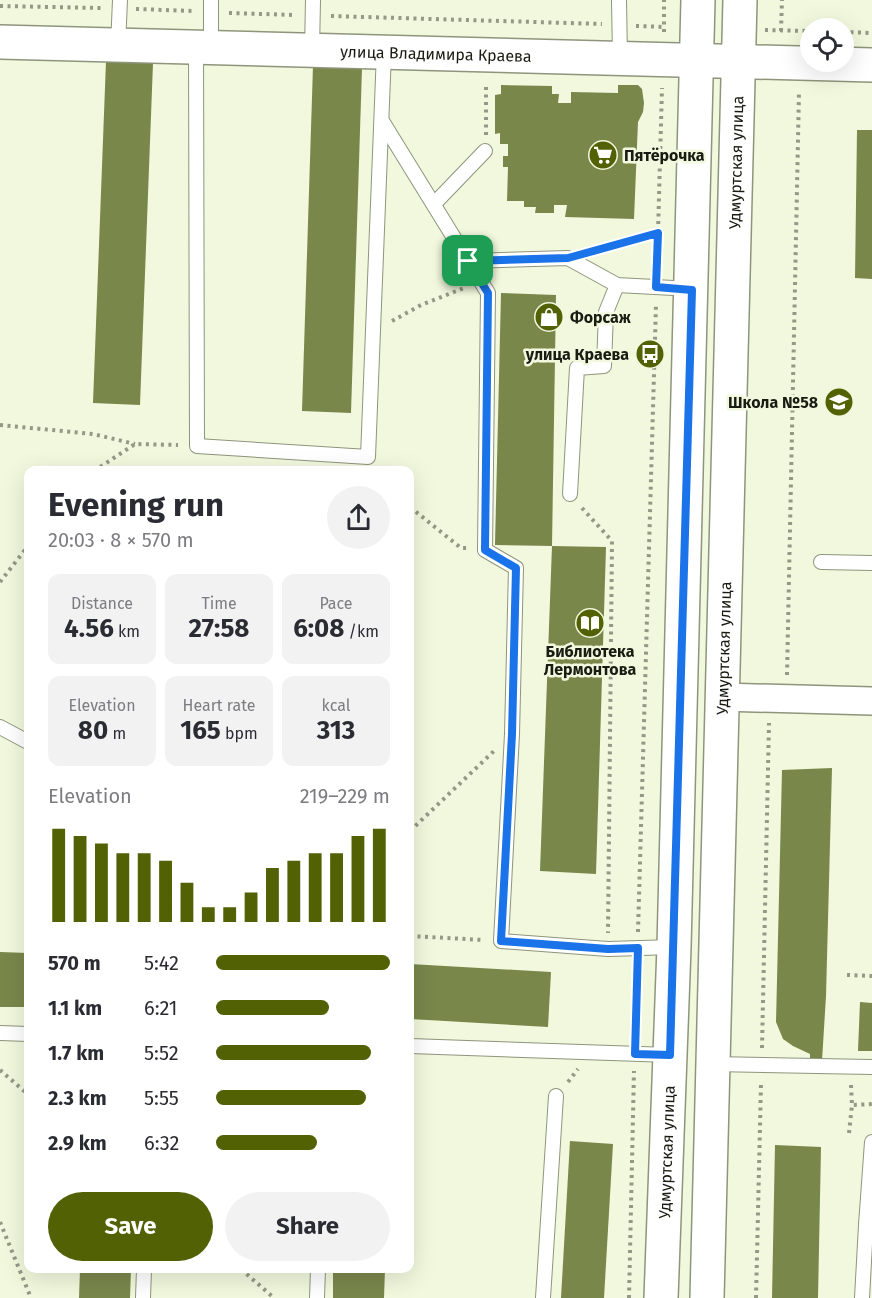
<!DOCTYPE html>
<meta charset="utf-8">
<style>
body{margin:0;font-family:"Fira Sans",sans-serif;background:#f2f2f3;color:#2b2b33;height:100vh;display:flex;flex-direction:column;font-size:22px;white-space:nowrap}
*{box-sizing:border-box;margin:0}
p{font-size:20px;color:#7c7c81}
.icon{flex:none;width:33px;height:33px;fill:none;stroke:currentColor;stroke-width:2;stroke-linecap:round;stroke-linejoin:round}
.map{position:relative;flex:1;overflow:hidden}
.drawer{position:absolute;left:24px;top:466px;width:390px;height:807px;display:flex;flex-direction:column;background:#fff;border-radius:12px;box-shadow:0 6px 24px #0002}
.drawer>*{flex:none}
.controls{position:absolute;left:800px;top:18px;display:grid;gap:12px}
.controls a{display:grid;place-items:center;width:54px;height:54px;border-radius:50%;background:#fff;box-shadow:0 6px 24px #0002;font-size:30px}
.pin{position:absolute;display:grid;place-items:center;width:51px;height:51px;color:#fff;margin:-26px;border-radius:12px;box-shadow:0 3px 9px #0006}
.round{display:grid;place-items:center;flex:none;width:63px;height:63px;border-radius:32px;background:#f2f2f3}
.summary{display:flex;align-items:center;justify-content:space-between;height:102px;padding:0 24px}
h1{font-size:33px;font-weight:700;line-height:45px}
.metrics{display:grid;grid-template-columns:repeat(3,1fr);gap:9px;height:102px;padding:6px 24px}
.metrics div{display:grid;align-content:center;border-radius:12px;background:#f2f2f3;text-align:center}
.metrics b{font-size:26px;font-weight:700}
.metrics small{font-size:16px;font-weight:400}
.metrics p{font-size:16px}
.chart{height:168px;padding:12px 24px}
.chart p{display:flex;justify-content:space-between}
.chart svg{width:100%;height:108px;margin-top:6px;stroke:#526104;stroke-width:6}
.button{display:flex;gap:12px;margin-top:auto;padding:12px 24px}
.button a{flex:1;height:69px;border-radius:36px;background:#526104;color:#fff;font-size:24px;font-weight:700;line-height:69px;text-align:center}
.button a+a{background:#f2f2f3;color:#2b2b33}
ul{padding:0 24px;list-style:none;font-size:20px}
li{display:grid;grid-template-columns:96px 72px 1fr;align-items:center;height:45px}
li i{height:15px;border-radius:8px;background:#526104}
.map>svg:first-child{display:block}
.building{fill:#79874b}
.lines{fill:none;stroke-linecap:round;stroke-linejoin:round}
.lane-casing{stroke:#8e957c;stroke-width:16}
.street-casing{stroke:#8e957c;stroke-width:30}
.secondary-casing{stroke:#8e957c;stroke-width:36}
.primary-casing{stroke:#8e957c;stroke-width:36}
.path{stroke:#949986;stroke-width:4;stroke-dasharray:3 4.5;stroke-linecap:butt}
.lane{stroke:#fff;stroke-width:14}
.street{stroke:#fff;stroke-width:27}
.secondary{stroke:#fff;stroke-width:33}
.primary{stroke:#fff;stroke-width:33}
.route-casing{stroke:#fff;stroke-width:12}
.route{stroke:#1a73e8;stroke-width:8}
.labels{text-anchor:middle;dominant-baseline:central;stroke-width:5;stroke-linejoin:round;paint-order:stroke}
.street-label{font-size:16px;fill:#191c12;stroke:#f1f8dd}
.poi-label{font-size:16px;font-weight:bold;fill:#191c12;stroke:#f1f8dd;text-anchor:start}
</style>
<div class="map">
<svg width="872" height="1298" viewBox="0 0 872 1298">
<rect width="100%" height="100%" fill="#f1f8dd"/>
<!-- building -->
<g class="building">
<polygon points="106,61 153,63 140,405 93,403"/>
<polygon points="313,66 362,68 351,413 302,411"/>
<polygon points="501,85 552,86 552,94 559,94 558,103 571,103 571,92 618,93 618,85 638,85 642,89 644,103 643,112 638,122 634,219 565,217 567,205 554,205 554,213 535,213 536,207 524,207 524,201 507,201 508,167 503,167 503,156 508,156 508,144 500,144 500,133 495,134 495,95 501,94"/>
<polygon points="857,130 872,130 872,279 855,278"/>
<polygon points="501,293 556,295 552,546 495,545"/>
<polygon points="552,546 606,547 596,874 540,871"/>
<polygon points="832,768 826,996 822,1061 810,1061 810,1054 793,1046 783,1039 776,1022 782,770"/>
<polygon points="0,952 28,953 28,1007 0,1007"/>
<polygon points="410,964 551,972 548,1027 410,1019"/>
<polygon points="860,1002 872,1003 872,1051 858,1051"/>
<polygon points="570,1141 613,1144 604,1298 561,1298"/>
<polygon points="775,1145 821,1147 818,1298 772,1298"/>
<polygon points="80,1269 131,1269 130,1298 79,1298"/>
<polygon points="333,1269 385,1269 384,1298 333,1298"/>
</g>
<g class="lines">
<!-- lane casing -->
<g class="lane-casing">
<g id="lane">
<polyline points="619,0 620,58"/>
<polyline points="118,46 120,0"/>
<polyline points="196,47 197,446 368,457 384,52"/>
<polyline points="211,48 211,0"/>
<polyline points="312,50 313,0"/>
<polyline points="382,121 488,293 485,550 516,568 512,734 501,941 608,949 674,947"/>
<polyline points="434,204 485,151"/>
<polyline points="468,261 568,258 617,285 692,289"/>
<polyline points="570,494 577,368 604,366 606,312 617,285"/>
<polyline points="821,562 872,563"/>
<polyline points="0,727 28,742"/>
<polyline points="0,1033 28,1034"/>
<polyline points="410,1046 670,1055"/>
<polyline points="713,1064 872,1067"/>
<polyline points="866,1225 872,1142"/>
<polyline points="143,1298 144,1269"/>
<polyline points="317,1298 318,1269"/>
<polyline points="543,1298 556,1096"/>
<polyline points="862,1298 866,1225 872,1225"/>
</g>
</g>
<!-- street casing -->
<g class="street-casing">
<polyline id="street" points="721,697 872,701"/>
</g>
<!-- secondary casing -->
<g class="secondary-casing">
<g id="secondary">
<path id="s1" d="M0 42 872 65"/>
</g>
</g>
<!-- primary casing -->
<g class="primary-casing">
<g id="primary">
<path id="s2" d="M661 1298 674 947 698 0"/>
<path id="s3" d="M707 1298 740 0"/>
</g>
</g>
<!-- path -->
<g class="path">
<polyline points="0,6 101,8"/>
<polyline points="136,9 194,11"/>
<polyline points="229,13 296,15"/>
<polyline points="331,16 602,24"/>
<polyline points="636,26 665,27"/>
<polyline points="765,30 810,31"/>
<polyline points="781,31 782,0"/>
<polyline points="664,32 664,0"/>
<polyline points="843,32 872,33"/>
<polyline points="486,135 486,83"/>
<polyline points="595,251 658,233"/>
<polyline points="657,269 662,88"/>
<polyline points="392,321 421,305 464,288"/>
<polyline points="0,425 93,434 135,444"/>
<polyline points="94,471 135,444 178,445"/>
<polyline points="410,507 461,548 469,548"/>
<polyline points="582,508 612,541 608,933"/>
<polyline points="0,582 28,546"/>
<polyline points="787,675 799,91"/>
<polyline points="410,831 494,751"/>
<polyline points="638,932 656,304"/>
<polyline points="410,936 484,940"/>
<polyline points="847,975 872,976"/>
<polyline points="635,1037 637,966"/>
<polyline points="762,1048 769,723"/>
<polyline points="0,1070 24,1091 28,1091"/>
<polyline points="568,1082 578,1069"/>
<polyline points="851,1085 852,1105"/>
<polyline points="849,1133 852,1105 872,1104"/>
<polyline points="0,1222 31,1298"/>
<polyline points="241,1269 274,1298"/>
<polyline points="629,1298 634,1071"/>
<polyline points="756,1298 761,1083"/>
</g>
<!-- lane -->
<use href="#lane" class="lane"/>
<!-- street -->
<use href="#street" class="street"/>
<!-- secondary -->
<use href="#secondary" class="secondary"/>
<!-- primary -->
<use href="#primary" class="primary"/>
</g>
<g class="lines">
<!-- route casing -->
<g class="route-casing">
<polygon id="route" points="658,233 656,287 692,290 670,1055 635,1054 638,948 608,949 501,941 512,734 516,568 485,550 488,293 468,261 568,258"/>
</g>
<!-- route -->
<use href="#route" class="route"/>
</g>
<!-- icons -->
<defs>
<g id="supermarket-disc" transform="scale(1.5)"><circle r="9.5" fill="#526104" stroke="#f1f8dd"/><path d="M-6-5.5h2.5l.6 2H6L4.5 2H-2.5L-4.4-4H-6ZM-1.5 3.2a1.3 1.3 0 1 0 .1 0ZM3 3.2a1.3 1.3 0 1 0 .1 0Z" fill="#fff"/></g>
<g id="shop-disc" transform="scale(1.5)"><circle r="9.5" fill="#526104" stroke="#f1f8dd"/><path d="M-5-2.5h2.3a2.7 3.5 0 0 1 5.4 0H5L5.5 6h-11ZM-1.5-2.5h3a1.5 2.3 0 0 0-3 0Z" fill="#fff"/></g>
<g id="bus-disc" transform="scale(1.5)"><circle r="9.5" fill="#526104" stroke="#f1f8dd"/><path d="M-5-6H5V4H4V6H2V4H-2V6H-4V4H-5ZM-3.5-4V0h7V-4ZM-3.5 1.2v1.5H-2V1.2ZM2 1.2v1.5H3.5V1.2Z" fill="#fff"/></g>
<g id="school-disc" transform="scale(1.5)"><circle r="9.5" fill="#526104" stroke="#f1f8dd"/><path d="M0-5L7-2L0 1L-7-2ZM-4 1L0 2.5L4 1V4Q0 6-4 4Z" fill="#fff"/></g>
<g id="library-disc" transform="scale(1.5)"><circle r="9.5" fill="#526104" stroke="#f1f8dd"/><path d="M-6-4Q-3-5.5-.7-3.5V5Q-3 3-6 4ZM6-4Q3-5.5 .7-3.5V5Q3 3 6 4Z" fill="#fff"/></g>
</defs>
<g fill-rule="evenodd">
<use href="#supermarket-disc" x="603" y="155"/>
<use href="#shop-disc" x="549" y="317"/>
<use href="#bus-disc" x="650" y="354"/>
<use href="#school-disc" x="839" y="402"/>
<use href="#library-disc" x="590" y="623"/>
</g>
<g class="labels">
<!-- street labels -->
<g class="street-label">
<text stroke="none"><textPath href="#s1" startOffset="436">улица Владимира Краева</textPath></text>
<text stroke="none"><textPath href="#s3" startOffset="1136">Удмуртская улица</textPath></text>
<text stroke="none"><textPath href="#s3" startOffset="650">Удмуртская улица</textPath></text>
<text stroke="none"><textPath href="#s2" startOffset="146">Удмуртская улица</textPath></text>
</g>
<!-- poi labels -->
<g class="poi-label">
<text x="624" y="155">Пятёрочка</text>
<text x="570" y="317">Форсаж</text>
<text x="629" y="354" text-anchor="end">улица Краева</text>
<text x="818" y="402" text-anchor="end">Школа №58</text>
<text x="590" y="651" text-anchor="middle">Библиотека<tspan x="590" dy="18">Лермонтова</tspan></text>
</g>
</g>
</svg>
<div class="controls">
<a><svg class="icon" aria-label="locate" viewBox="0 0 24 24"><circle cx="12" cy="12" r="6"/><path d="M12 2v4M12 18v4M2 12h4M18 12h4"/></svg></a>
</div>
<div class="pin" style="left:468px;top:261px;background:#1e9e55"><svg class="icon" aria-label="arrive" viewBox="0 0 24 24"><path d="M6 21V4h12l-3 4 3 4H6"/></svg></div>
<section class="drawer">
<div class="summary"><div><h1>Evening run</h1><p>20:03 · 8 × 570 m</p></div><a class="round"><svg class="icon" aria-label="share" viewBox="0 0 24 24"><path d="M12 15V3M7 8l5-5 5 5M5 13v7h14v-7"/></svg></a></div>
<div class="metrics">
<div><p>Distance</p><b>4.56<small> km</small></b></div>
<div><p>Time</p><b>27:58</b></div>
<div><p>Pace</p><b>6:08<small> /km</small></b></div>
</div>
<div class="metrics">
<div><p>Elevation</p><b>80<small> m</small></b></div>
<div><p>Heart rate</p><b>165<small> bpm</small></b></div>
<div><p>kcal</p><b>313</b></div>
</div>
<div class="chart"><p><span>Elevation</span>219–229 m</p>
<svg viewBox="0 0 160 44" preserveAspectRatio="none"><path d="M5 44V6M15 44V9M25 44V12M35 44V16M45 44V16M55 44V19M65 44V28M75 44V38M85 44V38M95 44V32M105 44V22M115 44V19M125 44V16M135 44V16M145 44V9M155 44V6"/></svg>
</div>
<ul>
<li><b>570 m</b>5:42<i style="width:100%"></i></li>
<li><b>1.1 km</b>6:21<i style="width:65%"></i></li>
<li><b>1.7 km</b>5:52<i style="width:89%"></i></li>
<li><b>2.3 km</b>5:55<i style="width:86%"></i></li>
<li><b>2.9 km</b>6:32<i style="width:58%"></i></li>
</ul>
<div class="button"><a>Save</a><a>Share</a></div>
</section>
</div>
